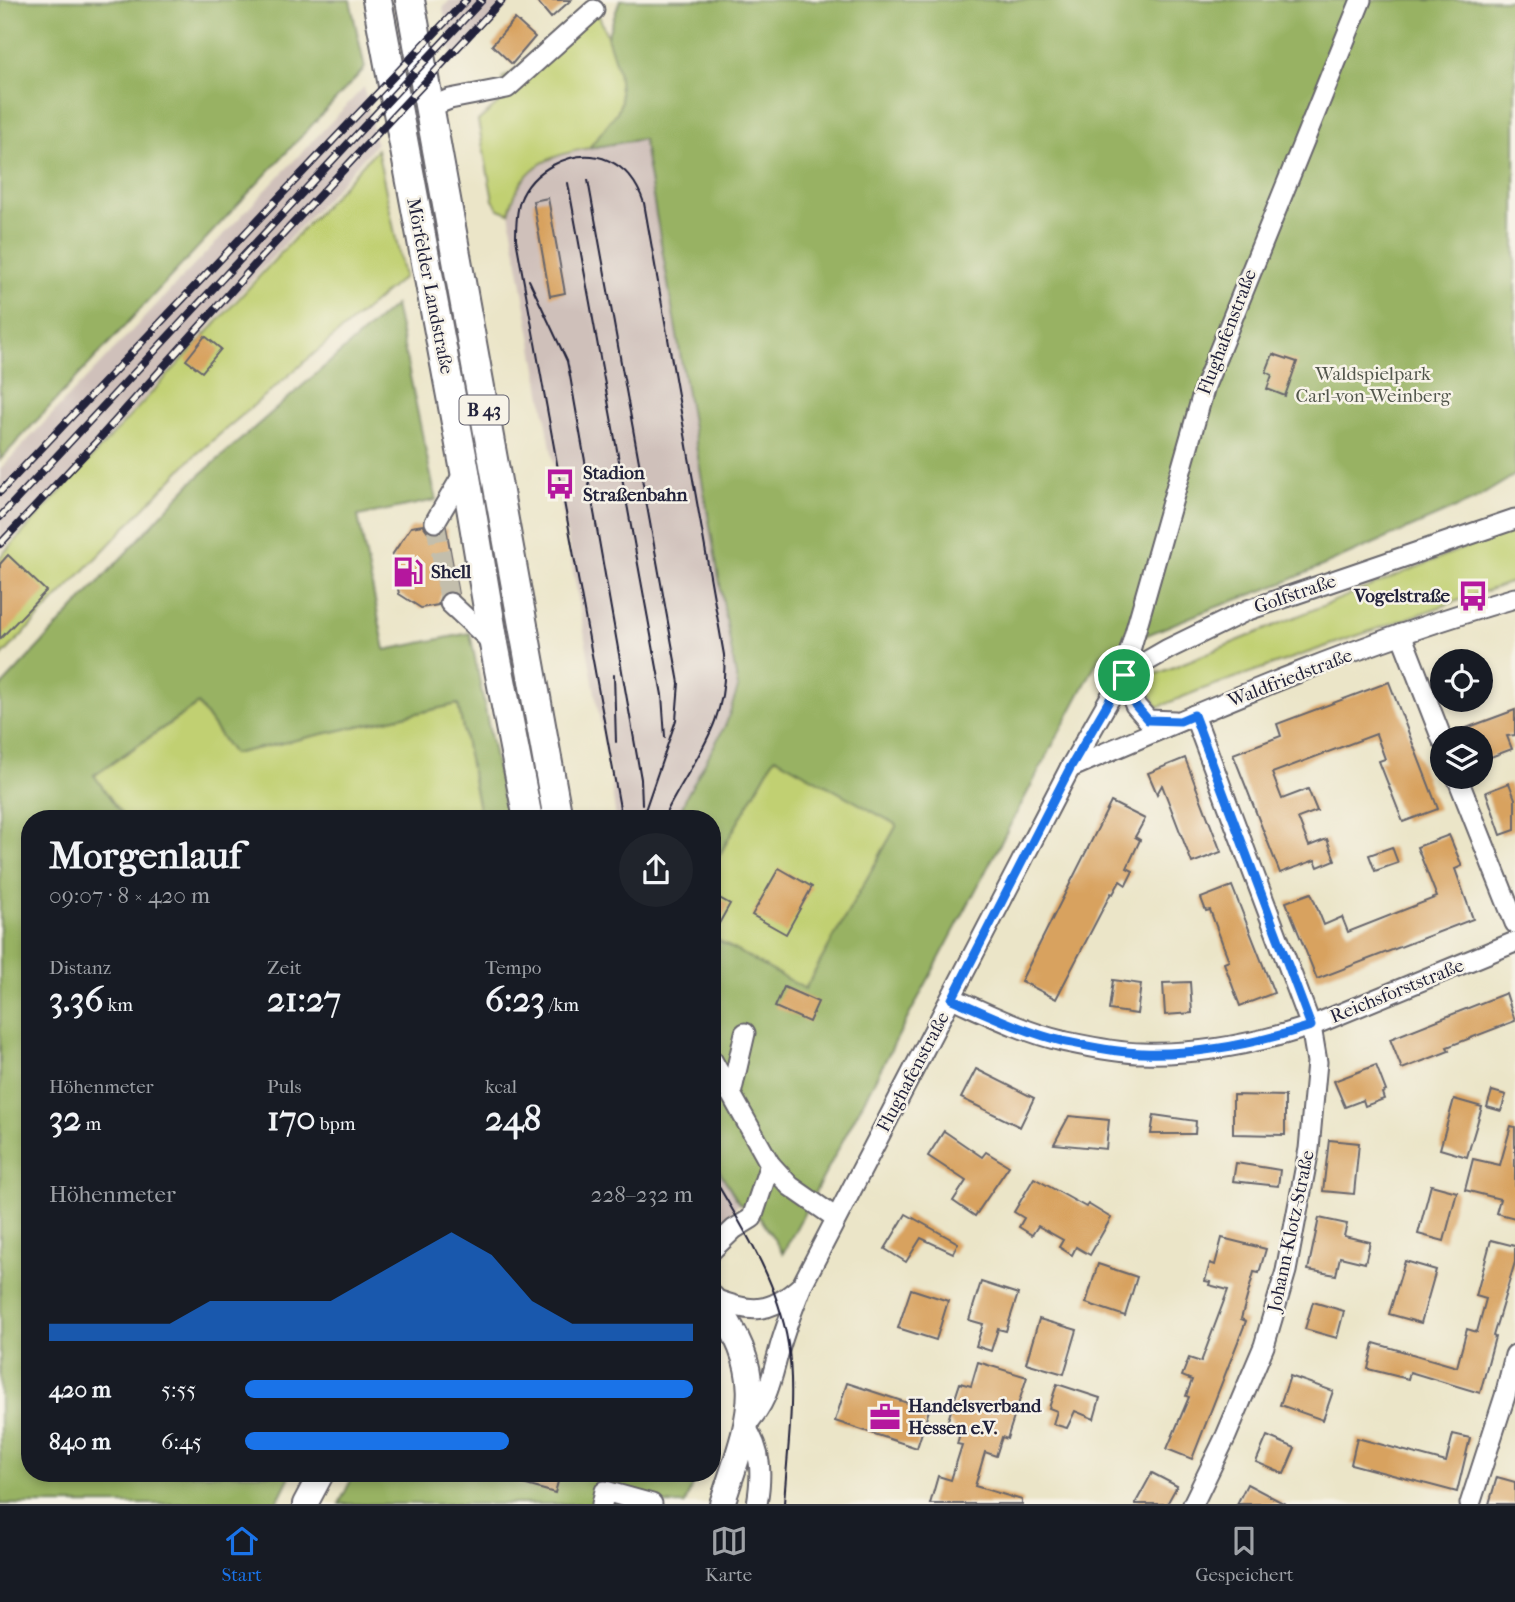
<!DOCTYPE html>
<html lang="de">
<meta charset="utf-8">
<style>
body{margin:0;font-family:"IM FELL French Canon",serif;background:#20242c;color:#f1f3f6;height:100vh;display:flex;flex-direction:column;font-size:26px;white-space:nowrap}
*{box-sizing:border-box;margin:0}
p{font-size:23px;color:#9ea1a6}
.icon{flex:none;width:38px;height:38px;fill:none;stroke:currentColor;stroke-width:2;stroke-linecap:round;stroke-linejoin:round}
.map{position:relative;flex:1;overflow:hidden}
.drawer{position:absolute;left:21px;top:810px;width:700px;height:672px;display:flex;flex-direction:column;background:#171b24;border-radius:28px;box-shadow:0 4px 10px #0003}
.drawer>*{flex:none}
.buttons{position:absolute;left:1430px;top:649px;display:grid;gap:14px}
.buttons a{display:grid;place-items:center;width:63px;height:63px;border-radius:50%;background:#171b24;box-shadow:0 4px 10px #0003;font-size:35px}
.pin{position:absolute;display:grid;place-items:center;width:60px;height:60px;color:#fff;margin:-30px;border:4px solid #fff;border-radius:50%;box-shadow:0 2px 7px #0007}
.round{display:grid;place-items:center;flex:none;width:74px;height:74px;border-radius:37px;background:#20242c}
.overview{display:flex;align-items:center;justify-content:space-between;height:119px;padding:0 28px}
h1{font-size:38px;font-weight:800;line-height:52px}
.figures{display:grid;grid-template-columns:repeat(3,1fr);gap:10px;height:119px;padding:7px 28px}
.figures div{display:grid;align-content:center}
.figures b{font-size:35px;font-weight:800}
.figures small{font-size:19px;font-weight:400}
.figures p{font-size:19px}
.chart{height:196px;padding:14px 28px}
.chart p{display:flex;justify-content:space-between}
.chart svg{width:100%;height:126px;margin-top:7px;fill:#1a73e8;opacity:.7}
ul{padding:0 28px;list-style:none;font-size:23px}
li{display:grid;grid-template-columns:112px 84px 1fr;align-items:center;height:52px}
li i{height:18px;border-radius:9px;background:#1a73e8}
.tabs{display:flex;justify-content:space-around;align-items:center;height:98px;border-top:2px solid #363941;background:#171b24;font-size:19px;color:#9ea1a6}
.tabs a{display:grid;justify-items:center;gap:4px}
.tabs .active{color:#1a73e8}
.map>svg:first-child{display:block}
.industrial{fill:#cfc0ba}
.green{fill:#c1d072;stroke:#727956;stroke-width:2}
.forest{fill:#98b264;stroke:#5d6a50;stroke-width:2}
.building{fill:#d8a25f}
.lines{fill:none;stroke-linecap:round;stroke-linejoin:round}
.minor-tunnel{stroke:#c3beac;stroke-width:19;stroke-dasharray:19 10;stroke-linecap:butt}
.minor-casing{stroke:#68666c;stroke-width:23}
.major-casing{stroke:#68666c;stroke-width:28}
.highway-casing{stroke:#68666c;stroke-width:32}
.minor{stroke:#fff;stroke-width:19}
.major{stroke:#fff;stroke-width:24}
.highway{stroke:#fff;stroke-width:28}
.tram{stroke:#22223b;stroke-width:2}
.rail-casing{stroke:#22223b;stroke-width:8}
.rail{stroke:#f7f3e8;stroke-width:5;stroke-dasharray:16;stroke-linecap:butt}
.route-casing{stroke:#fff;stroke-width:14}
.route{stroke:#1a73e8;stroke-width:9}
.labels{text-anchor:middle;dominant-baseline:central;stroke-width:5;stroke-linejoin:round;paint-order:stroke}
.shield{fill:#f7f3e8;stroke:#62616f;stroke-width:2}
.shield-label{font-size:18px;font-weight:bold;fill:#22223b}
.street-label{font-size:19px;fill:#22223b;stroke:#f7f3e8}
.park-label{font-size:19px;fill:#52564c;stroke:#f7f3e8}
.poi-label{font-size:19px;font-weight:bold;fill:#22223b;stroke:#f7f3e8;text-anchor:start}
</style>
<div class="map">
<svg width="1515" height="1504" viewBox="0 0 1515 1504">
<rect width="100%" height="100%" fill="#f7f3e8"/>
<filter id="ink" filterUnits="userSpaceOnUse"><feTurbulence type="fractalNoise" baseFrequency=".0143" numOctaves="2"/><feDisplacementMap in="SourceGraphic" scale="14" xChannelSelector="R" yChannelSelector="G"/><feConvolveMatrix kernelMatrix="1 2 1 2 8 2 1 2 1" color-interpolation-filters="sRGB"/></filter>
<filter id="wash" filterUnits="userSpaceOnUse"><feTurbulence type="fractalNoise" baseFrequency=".00686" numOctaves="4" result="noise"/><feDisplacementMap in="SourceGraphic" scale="28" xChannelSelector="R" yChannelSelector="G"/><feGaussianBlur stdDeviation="1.57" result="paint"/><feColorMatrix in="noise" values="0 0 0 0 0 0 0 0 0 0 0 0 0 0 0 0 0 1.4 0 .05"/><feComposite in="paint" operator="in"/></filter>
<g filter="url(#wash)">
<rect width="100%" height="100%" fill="#ebe5c8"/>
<!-- industrial -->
<g class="industrial">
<polygon points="450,0 514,0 453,62 443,8"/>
<polygon points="364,87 376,144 84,464 0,551 0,469"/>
<polygon points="643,139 738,688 726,724 686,797 678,819 616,819 611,782 509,213 518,186 526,175 549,158 576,150"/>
<polygon points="712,1159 739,1203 722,1226 712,1210"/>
</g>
<!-- green -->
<g class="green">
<path d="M591 0H593C603 27 625 74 621 102 618 118 598 136 589 148 546 156 520 167 509 213L499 209 493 200 478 121 506 97 502 78 528 64Z"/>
<polygon points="377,149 404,277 192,458 0,658 0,557"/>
<polygon points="1515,527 1515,581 1200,690 1158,707 1142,680"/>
<polygon points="198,704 233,754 458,704 481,819 125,819 94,776"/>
<polygon points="775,757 897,825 805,989 712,937 712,868"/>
</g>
<!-- forest -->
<g class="forest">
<polygon points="0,0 350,0 365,68 0,460"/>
<polygon points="620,0 1515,0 1515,475 1474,500 1283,583 1200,613 1101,654 783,1253 761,1219 739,1203 712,1159 712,937 805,989 897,825 775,757 712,868 712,819 678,819 686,797 726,724 738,688 643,139 589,148 617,112 621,102 618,71 607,37"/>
<polygon points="395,305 436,500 358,516 385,650 470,633 507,819 481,819 458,704 233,754 198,704 94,775 125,819 30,819 30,1474 291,1474 276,1504 0,1504 0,688 191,483"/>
<polygon points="354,1474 696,1474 685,1504 339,1504"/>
</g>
<g id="blocks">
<!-- building -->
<g class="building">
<polygon points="536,0 571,0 551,18"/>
<polygon points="515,19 535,37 512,64 492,45"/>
<polygon points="548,198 565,293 550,296 533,201"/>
<polygon points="205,336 221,349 202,372 186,360"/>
<polygon points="1273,354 1297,362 1285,396 1267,389 1272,375 1266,372"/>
<polygon points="423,525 428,532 434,534 442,532 446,527 458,594 452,591 446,592 441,595 438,605 421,608 399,594 392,555 411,527"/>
<polygon points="8,555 46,591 0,639 0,564"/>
<polygon points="1389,682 1438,809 1403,822 1379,761 1385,759 1376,734 1272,773 1282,799 1308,789 1317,811 1298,818 1309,846 1327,839 1335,860 1318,867 1315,860 1280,873 1233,754 1281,736 1277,724"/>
<polygon points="1515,710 1515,735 1507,736 1512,749 1480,761 1480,738 1454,738 1453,733"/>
<polygon points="1185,758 1221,852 1192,863 1162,785 1157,794 1148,773"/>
<polygon points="1509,783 1515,799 1515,830 1501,835 1486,792"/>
<polygon points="1111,802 1145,819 1135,837 1140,840 1127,868 1133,871 1126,885 1120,881 1113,894 1111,893 1056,999 1021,981"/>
<polygon points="1449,835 1462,866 1455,869 1473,919 1317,979 1286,902 1311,893 1324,925 1342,917 1348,932 1437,897 1417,847"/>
<polygon points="1392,847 1398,863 1375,871 1369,855"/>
<polygon points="779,868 812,887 786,934 752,915"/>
<polygon points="1232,886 1274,993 1240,1006 1224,963 1229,961 1210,910 1206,911 1201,898"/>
<polygon points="712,894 730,904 712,936"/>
<polygon points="1113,980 1141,984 1137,1014 1109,1010"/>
<polygon points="1190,982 1192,1013 1165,1015 1163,983"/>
<polygon points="784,987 818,1002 809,1022 775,1007"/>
<polygon points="1506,993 1515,1021 1447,1047 1449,1051 1402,1069 1390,1039"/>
<polygon points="1376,1065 1386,1091 1382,1093 1384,1099 1365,1106 1363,1100 1345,1107 1334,1081"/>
<polygon points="976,1069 1034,1098 1020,1127 961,1098"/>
<polygon points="1492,1091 1506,1095 1501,1111 1487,1107"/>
<polygon points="1233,1095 1285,1096 1285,1135 1233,1134"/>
<polygon points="1454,1099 1482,1107 1467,1157 1440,1149"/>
<polygon points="1154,1115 1196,1121 1195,1134 1151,1134"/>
<polygon points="1069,1116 1109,1120 1106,1149 1054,1144"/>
<polygon points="1511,1126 1515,1127 1515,1218 1496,1213 1500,1199 1465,1190 1473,1159 1500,1165"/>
<polygon points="944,1131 982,1157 986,1152 1009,1166 975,1216 953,1201 966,1181 928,1156"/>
<polygon points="1329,1140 1359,1143 1354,1194 1323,1191"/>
<polygon points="1236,1163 1280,1170 1278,1186 1233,1181"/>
<polygon points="1034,1178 1086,1207 1088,1204 1111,1218 1090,1255 1076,1247 1072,1255 1059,1247 1063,1240 1038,1226 1032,1235 1019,1227 1024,1218 1014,1212"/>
<polygon points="1431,1185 1457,1192 1444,1241 1418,1234"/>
<polygon points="906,1214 958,1243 953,1253 921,1238 906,1262 885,1249"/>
<polygon points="1319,1218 1347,1224 1344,1236 1370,1242 1365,1263 1340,1257 1336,1275 1308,1270"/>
<polygon points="1222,1238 1266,1249 1259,1273 1254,1272 1241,1319 1246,1321 1192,1459 1167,1449 1189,1397 1186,1396 1192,1380 1182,1376 1189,1358 1201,1362 1228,1290 1209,1285 1210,1282 1205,1281 1210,1263 1215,1265"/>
<polygon points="1491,1240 1515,1246 1515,1262 1493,1336 1495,1337 1480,1393 1410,1372 1408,1379 1368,1369 1374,1343 1457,1367 1467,1329 1477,1332 1486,1299 1476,1296"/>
<polygon points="1405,1261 1436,1270 1421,1323 1389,1314"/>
<polygon points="1098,1264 1137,1277 1125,1316 1086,1303"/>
<polygon points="981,1282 1018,1294 1006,1331 998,1329 991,1351 976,1346 983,1324 969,1320"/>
<polygon points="911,1289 948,1301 936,1340 898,1328"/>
<polygon points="1313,1302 1344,1311 1337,1338 1305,1329"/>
<polygon points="1039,1319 1077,1330 1064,1374 1026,1363"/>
<polygon points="978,1362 1027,1377 1007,1439 1002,1437 996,1456 985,1452 975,1486 1022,1500 1022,1504 930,1504 938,1476 951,1480 962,1445 957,1444 959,1437 948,1420 960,1383 971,1386"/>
<polygon points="1290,1376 1333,1391 1323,1420 1280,1405"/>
<polygon points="847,1383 929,1410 917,1448 835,1421"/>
<polygon points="1057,1384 1100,1398 1094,1419 1075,1411 1067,1428 1053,1424 1057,1411 1049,1408"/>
<polygon points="1453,1434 1470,1438 1457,1492 1351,1464 1357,1438 1446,1462"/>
<polygon points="1267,1436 1295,1448 1284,1474 1256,1462"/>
<polygon points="1152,1473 1177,1486 1167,1504 1135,1504"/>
<polygon points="502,1474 560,1474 555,1493 501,1478"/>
<polygon points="1497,1477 1515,1482 1515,1504 1489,1504"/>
<polygon points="1247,1484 1285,1504 1237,1504"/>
</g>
</g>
</g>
<g filter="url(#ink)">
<use href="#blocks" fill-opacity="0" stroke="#68666c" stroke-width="2"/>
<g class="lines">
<!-- minor-tunnel -->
<polyline class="minor-tunnel" points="435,522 450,603"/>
<!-- minor casing -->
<g class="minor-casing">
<g id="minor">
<polyline points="430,107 450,99 507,88 594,10"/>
<polyline points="435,522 465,471"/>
<polyline points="450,603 494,644"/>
<polyline points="1401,634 1442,739"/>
<polyline points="1123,675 1168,649 1248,610 1515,519"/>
<polyline points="1123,675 1135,705 1148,720 1175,721"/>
<path d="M1070 768C1214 706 1364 641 1515 598"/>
<polyline points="1457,777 1515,923"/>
<path d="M952 998C988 1014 1024 1032 1062 1041 1086 1046 1118 1053 1142 1053 1199 1055 1258 1043 1311 1026L1515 942"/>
<polyline points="745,1033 731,1094 770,1164 790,1186 836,1218"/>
<polyline points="712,1060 731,1094"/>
<polyline points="712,1250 734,1229 752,1218 770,1164"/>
<path d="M712 1298C750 1313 769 1315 801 1286"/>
<polyline points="602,1504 605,1491 652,1504"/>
<path d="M757 1504C762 1475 762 1451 745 1426 769 1401 771 1379 780 1347 786 1326 794 1306 802 1285L1070 768 1123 675 1205 386 1361 0"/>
<polyline points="1193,1504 1226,1436 1264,1346 1286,1271 1309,1149 1317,1062 1311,1026 1194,715"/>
<polyline points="1470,1504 1505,1396 1515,1355"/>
</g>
</g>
<!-- major casing -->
<g class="major-casing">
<g id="major">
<path d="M712 1298C771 1378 750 1417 722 1504"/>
<polyline points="305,1504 321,1474"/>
</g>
</g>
<!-- highway casing -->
<g class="highway-casing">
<g id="highway">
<polyline points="377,0 465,471 494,644 528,819"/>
<polyline points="410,0 558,819"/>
</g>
</g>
<!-- minor -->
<use href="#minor" class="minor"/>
<!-- major -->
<use href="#major" class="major"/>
<!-- highway -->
<use href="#highway" class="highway"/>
<!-- tram -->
<g class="tram">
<polyline points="588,180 679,683 676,720 642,819"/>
<polyline points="568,183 662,695 665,737"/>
<polyline points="529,280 567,361 570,376 641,779 642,804"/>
<polyline points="614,675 616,742"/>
<path d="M622 819 516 239C516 226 516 213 520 201 526 185 538 173 553 165 593 144 630 161 644 203L724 655C729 727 691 760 663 819"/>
<path d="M712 1175C744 1229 778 1282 788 1344 796 1396 787 1452 784 1504"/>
</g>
<!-- rail casing -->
<g class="rail-casing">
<g id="rail">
<polyline points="0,492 466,0"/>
<polyline points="0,517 482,0"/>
<polyline points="0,544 98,440 260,259 502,0"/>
</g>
</g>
<!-- rail -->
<use href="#rail" class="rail"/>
</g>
</g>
<g class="lines" filter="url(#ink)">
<!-- route casing -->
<g class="route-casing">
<path id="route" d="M1124 675 1135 705 1148 720 1180 721 1194 715 1311 1026C1258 1043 1199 1055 1142 1053 1117 1053 1087 1046 1062 1041 1024 1032 988 1014 952 999L1070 768Z"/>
</g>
<!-- route -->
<use href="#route" class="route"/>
</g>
<!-- icons -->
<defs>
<g id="bus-bare" transform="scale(2.415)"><path d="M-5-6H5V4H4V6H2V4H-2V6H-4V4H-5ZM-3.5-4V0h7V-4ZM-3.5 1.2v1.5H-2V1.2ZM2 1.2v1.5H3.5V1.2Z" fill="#b5179e" stroke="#f7f3e8" stroke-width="2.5" paint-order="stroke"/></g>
<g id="fuel-bare" transform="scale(2.415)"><path d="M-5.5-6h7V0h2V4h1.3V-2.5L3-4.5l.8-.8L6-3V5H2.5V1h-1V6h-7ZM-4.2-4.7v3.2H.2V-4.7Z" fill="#b5179e" stroke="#f7f3e8" stroke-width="2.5" paint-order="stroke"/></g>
<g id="office-bare" transform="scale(2.415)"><path d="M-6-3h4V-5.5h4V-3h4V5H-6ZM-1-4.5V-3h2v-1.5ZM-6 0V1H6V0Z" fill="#b5179e" stroke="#f7f3e8" stroke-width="2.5" paint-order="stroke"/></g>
</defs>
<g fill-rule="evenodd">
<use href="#bus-bare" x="560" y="484"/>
<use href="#fuel-bare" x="408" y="572"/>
<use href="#bus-bare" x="1473" y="596"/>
<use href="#office-bare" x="885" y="1417"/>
</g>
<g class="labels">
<!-- shield labels -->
<rect class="shield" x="459.5" y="395.5" width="49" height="29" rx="5"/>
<g class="shield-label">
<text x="484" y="410">B 43</text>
</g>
<!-- street labels -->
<g class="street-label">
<text transform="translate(430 286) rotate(79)">Mörfelder Landstraße</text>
<text transform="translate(1227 332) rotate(-69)">Flughafenstraße</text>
<text transform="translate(1295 594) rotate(-19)">Golfstraße</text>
<text transform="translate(1290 678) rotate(-21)">Waldfriedstraße</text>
<text transform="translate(1397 991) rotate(-22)">Reichsforststraße</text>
<text transform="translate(913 1072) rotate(-62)">Flughafenstraße</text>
<text transform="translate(1291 1231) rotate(-78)">Johann-Klotz-Straße</text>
</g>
<!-- park labels -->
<g class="park-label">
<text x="1373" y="374">Waldspielpark<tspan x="1373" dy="22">Carl-von-Weinberg</tspan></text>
</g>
<!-- poi labels -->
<g class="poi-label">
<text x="583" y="473">Stadion<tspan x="583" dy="22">Straßenbahn</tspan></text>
<text x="431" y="572">Shell</text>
<text x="1450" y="596" text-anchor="end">Vogelstraße</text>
<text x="908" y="1406">Handelsverband<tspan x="908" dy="22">Hessen e.V.</tspan></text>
</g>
</g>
</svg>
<div class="buttons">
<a><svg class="icon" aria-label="locate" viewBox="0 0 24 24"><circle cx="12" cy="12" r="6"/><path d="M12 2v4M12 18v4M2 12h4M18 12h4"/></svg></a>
<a><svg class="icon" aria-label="layers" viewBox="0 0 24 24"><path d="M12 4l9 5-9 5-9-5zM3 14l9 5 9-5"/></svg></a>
</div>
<div class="pin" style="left:1124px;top:675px;background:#1e9e55"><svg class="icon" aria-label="arrive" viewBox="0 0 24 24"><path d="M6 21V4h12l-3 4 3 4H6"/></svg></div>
<section class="drawer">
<div class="overview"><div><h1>Morgenlauf</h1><p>09:07 · 8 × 420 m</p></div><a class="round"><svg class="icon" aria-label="share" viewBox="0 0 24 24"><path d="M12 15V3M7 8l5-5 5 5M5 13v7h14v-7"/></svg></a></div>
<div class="figures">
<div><p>Distanz</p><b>3.36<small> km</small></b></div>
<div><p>Zeit</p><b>21:27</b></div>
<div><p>Tempo</p><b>6:23<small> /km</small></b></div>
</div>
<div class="figures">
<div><p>Höhenmeter</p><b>32<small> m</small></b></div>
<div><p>Puls</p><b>170<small> bpm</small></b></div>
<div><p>kcal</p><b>248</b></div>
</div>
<div class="chart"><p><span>Höhenmeter</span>228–232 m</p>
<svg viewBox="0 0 160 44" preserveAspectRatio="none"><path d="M0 44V38L10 38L20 38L30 38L40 30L50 30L60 30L70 30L80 22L90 14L100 6L110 14L120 30L130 38L140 38L150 38L160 38V44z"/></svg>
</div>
<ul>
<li><b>420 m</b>5:55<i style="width:100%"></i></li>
<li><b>840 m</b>6:45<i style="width:59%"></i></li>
</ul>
</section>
</div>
<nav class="tabs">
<a class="active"><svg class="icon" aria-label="home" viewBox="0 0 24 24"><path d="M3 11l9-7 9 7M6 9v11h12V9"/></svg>Start</a>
<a><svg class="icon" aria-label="map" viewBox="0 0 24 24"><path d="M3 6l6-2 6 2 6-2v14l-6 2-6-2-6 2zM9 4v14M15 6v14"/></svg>Karte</a>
<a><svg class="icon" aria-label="saved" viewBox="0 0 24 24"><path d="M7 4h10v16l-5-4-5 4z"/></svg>Gespeichert</a>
</nav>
